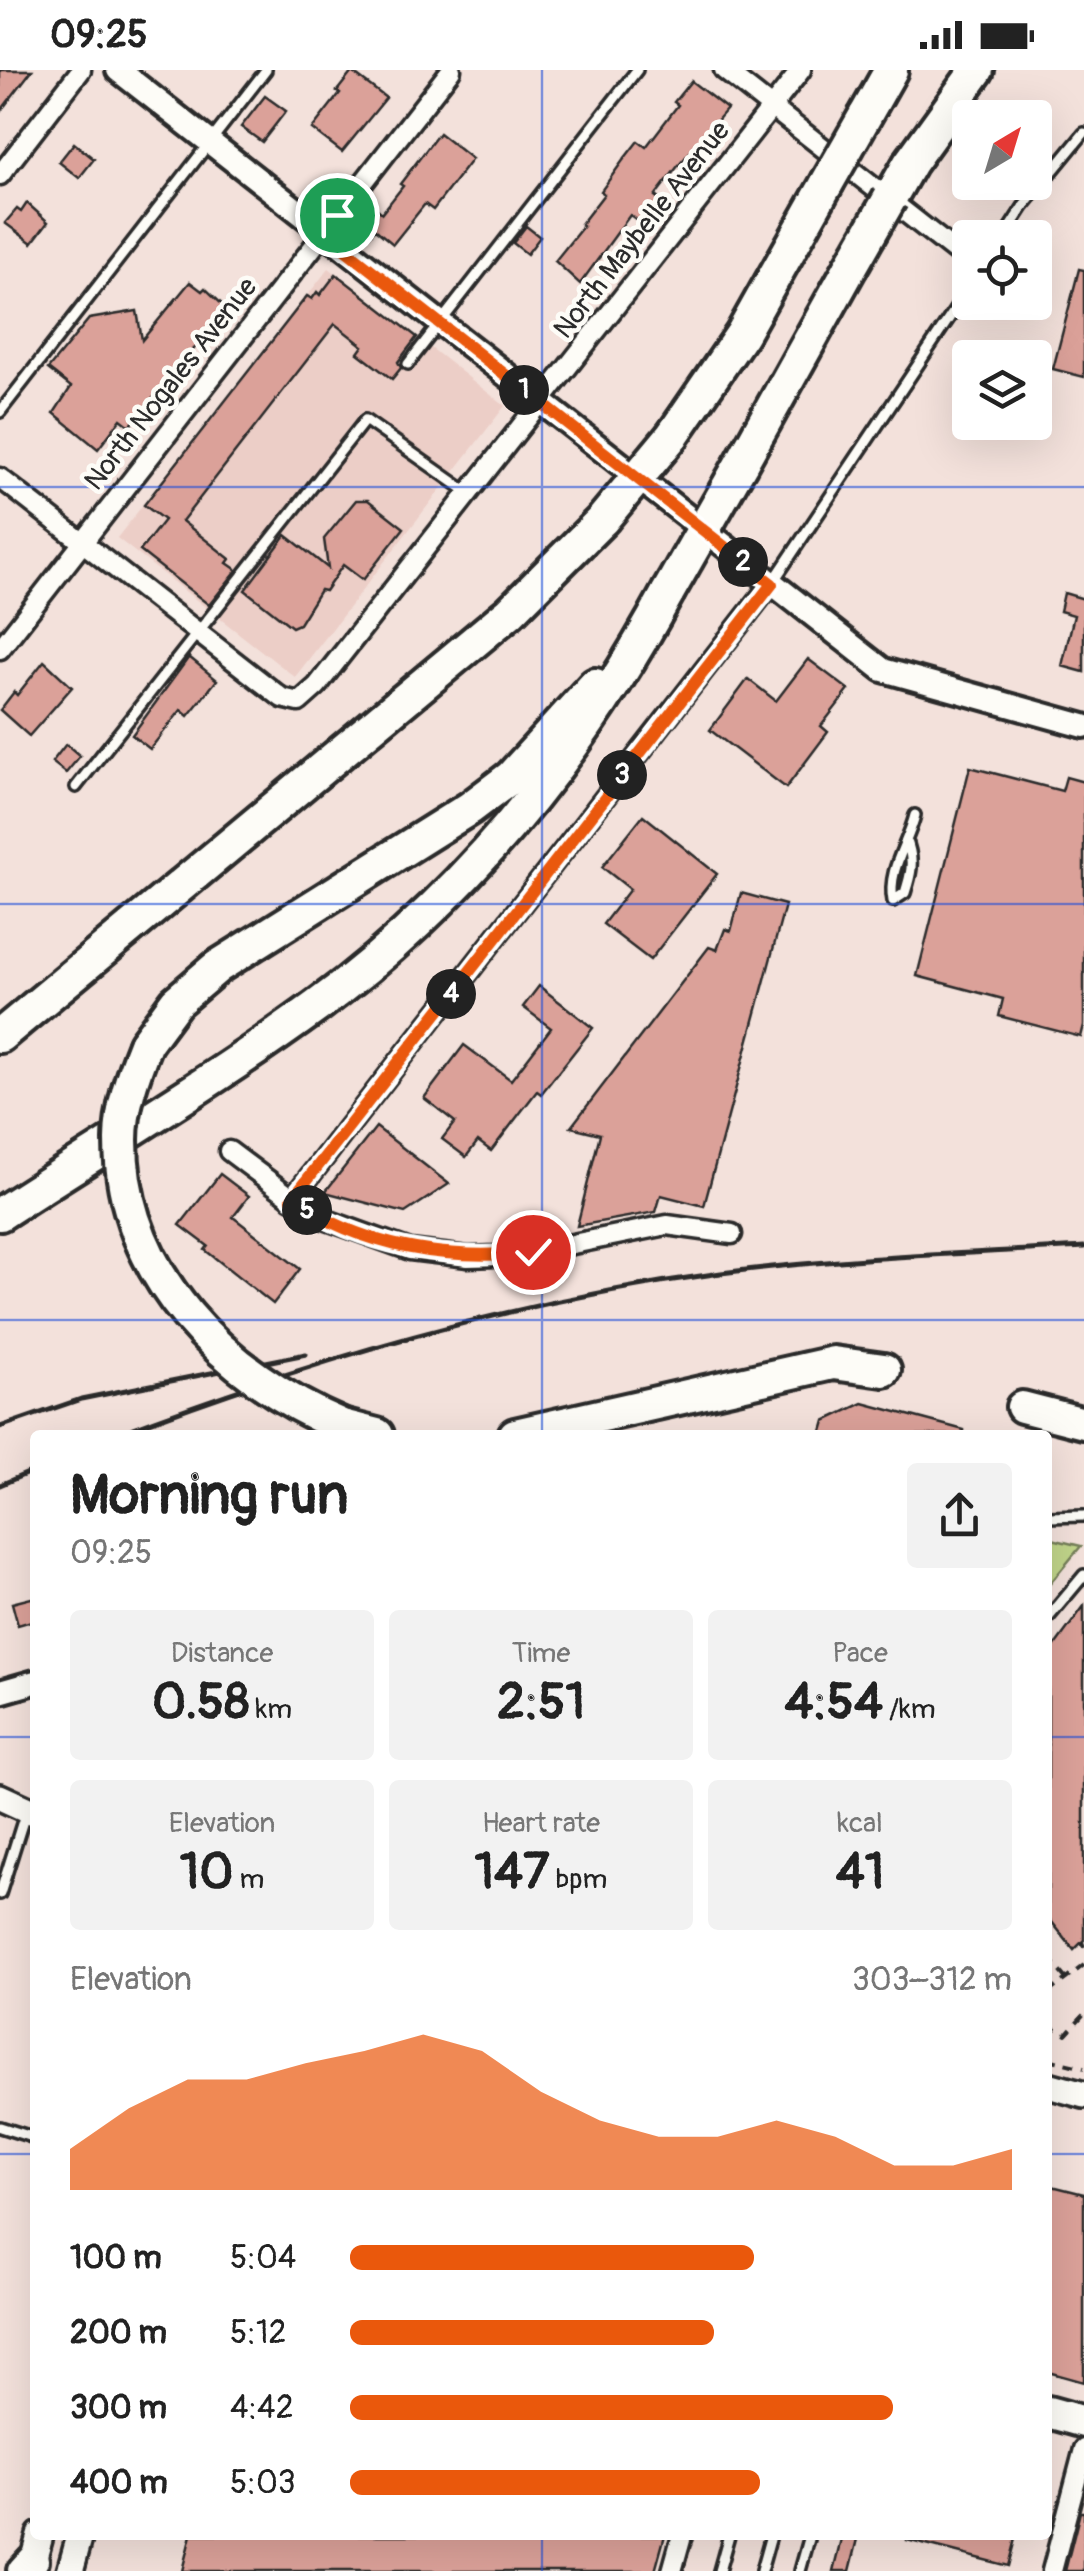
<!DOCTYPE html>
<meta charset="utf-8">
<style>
body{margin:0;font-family:Pangolin,sans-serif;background:#f2f2f2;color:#222;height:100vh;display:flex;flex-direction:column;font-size:38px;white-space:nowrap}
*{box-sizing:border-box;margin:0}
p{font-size:32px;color:#767676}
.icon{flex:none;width:55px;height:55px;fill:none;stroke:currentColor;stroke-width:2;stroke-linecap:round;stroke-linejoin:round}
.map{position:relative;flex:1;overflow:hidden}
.details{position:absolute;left:30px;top:1360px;width:1022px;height:1110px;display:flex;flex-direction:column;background:#fff;border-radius:10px;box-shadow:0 10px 40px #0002}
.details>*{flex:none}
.needle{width:65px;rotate:38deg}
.tools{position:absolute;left:952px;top:30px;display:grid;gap:20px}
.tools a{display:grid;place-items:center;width:100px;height:100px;border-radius:10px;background:#fff;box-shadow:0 10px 40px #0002;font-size:50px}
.pin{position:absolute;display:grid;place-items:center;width:85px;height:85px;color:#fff;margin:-42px;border:5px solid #fff;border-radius:50%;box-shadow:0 2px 10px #0007}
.km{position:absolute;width:50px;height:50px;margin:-25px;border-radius:50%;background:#222;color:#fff;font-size:28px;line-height:50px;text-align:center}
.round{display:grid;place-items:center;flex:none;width:105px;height:105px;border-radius:10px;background:#f2f2f2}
.summary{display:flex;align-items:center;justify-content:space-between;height:170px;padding:0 40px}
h1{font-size:55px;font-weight:700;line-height:75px}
.stats{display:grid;grid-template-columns:repeat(3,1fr);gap:15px;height:170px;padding:10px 40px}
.stats div{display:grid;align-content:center;border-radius:10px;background:#f2f2f2;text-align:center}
.stats b{font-size:50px;font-weight:700}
.stats small{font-size:28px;font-weight:400}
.stats p{font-size:28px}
.chart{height:280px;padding:20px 40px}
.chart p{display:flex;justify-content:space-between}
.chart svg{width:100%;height:180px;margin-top:10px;fill:#ea580c;opacity:.7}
ul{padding:0 40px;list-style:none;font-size:32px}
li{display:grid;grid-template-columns:160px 120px 1fr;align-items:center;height:75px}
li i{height:25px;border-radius:12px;background:#ea580c}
.status{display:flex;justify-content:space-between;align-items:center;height:70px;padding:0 50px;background:#fff;direction:ltr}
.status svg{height:28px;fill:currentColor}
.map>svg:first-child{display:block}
.built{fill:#eccec7}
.green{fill:#c1d58a;stroke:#76805a;stroke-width:2.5}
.building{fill:#dba199;stroke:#2b2b2b;stroke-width:2.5}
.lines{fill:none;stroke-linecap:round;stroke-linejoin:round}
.service-casing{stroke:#2b2b2b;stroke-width:16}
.minor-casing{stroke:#2b2b2b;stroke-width:25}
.tertiary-casing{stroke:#2b2b2b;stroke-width:30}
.secondary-casing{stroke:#2b2b2b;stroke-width:32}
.primary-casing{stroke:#2b2b2b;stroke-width:38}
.motorway-casing{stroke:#2b2b2b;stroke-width:40}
.path{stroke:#2b2b2b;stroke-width:4;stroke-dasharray:10 8;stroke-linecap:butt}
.service{stroke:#fdfcf7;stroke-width:9}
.minor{stroke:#fdfcf7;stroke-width:18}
.tertiary{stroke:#fdfcf7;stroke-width:22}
.secondary{stroke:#fdfcf7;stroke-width:25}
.primary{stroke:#fdfcf7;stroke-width:30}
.motorway{stroke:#fdfcf7;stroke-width:32}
.rail{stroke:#2b2b2b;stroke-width:5}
.motorway-bridge-casing{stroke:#2b2b2b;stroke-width:40;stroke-linecap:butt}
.motorway-bridge{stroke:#fdfcf7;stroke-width:32}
.route-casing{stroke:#fff;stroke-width:20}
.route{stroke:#ea580c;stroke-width:12}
.grid{fill:none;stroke:#1d4ed8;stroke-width:2.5;stroke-opacity:0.55}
.labels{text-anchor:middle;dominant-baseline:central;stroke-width:9;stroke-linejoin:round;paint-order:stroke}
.street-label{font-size:28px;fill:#2b2b2b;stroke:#fdfcf7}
</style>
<div class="status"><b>09:25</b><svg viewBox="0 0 49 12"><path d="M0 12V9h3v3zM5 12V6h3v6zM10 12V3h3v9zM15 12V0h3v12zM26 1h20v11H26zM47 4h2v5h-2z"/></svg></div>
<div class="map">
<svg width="1084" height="2501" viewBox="0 0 1084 2501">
<rect width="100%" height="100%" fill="#f3e1db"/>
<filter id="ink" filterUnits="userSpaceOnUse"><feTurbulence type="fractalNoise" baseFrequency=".01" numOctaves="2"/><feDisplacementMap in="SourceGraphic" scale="20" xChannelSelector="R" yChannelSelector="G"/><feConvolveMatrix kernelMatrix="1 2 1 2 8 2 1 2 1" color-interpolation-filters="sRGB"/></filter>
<g filter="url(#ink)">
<!-- built -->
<polygon class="built" points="329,198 505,336 295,607 117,468"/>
<!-- green -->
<polygon class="green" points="1048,1468 1081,1476 1048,1516"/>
<!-- building -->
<g class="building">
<polygon points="0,0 32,0 0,42"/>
<polygon points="352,2 386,28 342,82 312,59 340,23 337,21"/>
<polygon points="691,11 727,39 678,96 655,126 660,130 641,153 630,145 580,214 555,191 583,156 581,154 604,124 601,121 624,89 638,71 646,77 678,35 674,32"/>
<polygon points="265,26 286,41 262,72 241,57"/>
<polygon points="439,63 472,89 433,140 425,134 393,174 375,159 370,165 358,156 374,136 382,143 403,116 400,114"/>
<polygon points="74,73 94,89 79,108 59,92"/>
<polygon points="27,133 48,152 32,173 5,153 17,139 21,142"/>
<polygon points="526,156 540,167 527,184 513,173"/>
<polygon points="1079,199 1084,200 1084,307 1053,299"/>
<polygon points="336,204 417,267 398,292 401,298 392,309 358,283 363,276 335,254 182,451 230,489 227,493 237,500 209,535 140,481 164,450 144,435 307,226 312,229 317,222 320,225"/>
<polygon points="190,212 202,221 205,218 227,239 130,356 121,349 98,379 54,343 71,317 48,299 89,249 137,241 142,270"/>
<polygon points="356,430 368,430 404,458 363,510 343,495 325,521 320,520 299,554 292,557 245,520 286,465 328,498 324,469"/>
<polygon points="1064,523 1084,529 1084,602 1062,596 1074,545 1060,541"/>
<polygon points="189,587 217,610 188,646 181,640 150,679 132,665"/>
<polygon points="808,589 849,620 821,656 828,662 786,718 710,660 748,609 776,631"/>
<polygon points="44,591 72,617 29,666 0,640 14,622 17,625"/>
<polygon points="66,674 80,686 66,703 52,692"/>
<polygon points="970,697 1062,721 1066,707 1084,712 1084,955 1081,967 999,946 1003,929 917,906"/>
<polygon points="643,745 717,804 650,890 603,854 630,819 602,797"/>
<polygon points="741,823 785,835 704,1136 661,1125 656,1142 577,1156 600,1064 571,1057 709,877 717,880 725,859 731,861"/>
<polygon points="539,916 593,958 541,1024 537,1021 491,1081 478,1071 466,1087 442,1069 455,1052 424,1028 464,975 511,1010 551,958 523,937"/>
<polygon points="376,1057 449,1114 405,1143 325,1122"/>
<polygon points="220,1104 249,1126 233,1147 300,1199 273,1234 205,1180 208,1176 180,1155"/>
<polygon points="863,1333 964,1360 964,1365 821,1365 825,1351"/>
<polygon points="35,1527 35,1550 18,1555 12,1533"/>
<polygon points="1084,1536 1084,1870 1074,1880 1048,1847 1048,1585"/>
<polygon points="1048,2115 1084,2124 1084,2312 1048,2302"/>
<polygon points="1080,2442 1084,2442 1084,2501 1065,2501"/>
<polygon points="191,2465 665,2465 655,2501 182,2501"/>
<polygon points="843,2465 859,2465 850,2501 834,2501"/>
<polygon points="908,2465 1016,2465 1008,2496 907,2470"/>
</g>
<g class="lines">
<!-- service casing -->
<g class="service-casing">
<g id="service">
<polyline points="1003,168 1023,137 1084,63"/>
<polyline points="408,294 637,0"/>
<polyline points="0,342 266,0"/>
<polyline points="773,512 970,217"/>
<polyline points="76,717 365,350 469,423"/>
<path d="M908 774C914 793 911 804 905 823L893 831C887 800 908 774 915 745"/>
<polyline points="1048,1447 1084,1446"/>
<polyline points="1048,1548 1084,1505"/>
<polyline points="0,1824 26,1741"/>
<polyline points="0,2057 35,2068"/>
<polyline points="719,2501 729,2465"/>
<polyline points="761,2501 771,2465"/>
<polyline points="800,2501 809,2469"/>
</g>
</g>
<!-- minor casing -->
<g class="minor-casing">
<g id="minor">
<polyline points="724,0 970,193"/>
<polyline points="0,105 81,0"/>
<polyline points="0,408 282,628 299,632 317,616 801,0"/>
<polyline points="0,579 451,0"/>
<polyline points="229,1081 316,1146 410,1180 468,1187 496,1186 533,1182 667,1155 732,1164"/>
<polyline points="292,1129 771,514"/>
<polyline points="672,2501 682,2465"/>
<polyline points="1052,2501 1084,2379"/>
</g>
</g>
<!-- tertiary casing -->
<g class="tertiary-casing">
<g id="tertiary">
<polyline points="118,0 883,600 1084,656"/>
<polyline points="0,1622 35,1612"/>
</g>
</g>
<!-- secondary casing -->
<g class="secondary-casing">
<g id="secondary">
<polyline points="0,1727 35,1743"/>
<polyline points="1048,2015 1084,2025"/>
<polyline points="30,2501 40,2465"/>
<polyline points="70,2501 80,2465"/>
</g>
</g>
<!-- primary casing -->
<g class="primary-casing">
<g id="primary">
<polyline points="1022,1337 1084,1353"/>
<polyline points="1048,2342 1084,2352"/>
<polyline points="23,2501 33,2490"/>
</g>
</g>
<!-- motorway casing -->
<g class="motorway-casing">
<g id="motorway">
<polyline points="865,46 891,0"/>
<polyline points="890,128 910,93 977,0"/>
<polyline points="672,366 742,264 827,113"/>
<polyline points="741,394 850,198"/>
<polyline points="0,966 510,542 603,449"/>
<polyline points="145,974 176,932 217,897 470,738 511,707 595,615"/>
<path d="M0 1144C106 1075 216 1010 317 936 465 827 581 683 668 522"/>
<polyline points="342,1356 377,1365"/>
<polyline points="515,1365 833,1293 884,1300"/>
</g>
</g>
<!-- path -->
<g class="path">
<polyline points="1082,1872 1084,1877"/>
<polyline points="1048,1888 1066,1909"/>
<polyline points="1048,1923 1084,1895"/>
<polyline points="1048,1955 1066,1964 1084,1944"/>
<polyline points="1048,1989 1084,1998"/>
</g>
<!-- service -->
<use href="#service" class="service"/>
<!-- minor -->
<use href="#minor" class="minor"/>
<!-- tertiary -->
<use href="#tertiary" class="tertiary"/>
<!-- secondary -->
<use href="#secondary" class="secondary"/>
<!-- primary -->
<use href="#primary" class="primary"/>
<!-- motorway -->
<use href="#motorway" class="motorway"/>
<!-- rail -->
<g class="rail">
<polyline points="0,1357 81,1329 306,1284"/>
<path d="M115 1365C312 1290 512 1231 721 1203 841 1187 963 1184 1084 1177"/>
<polyline points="0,1415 35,1400"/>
</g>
<!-- motorway-bridge casing -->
<g class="motorway-bridge-casing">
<g id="motorway-bridge">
<polyline points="827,113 865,46"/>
<polyline points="850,198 890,128"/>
<polyline points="603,449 672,366"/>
<polyline points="668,522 741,394"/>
<path d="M145 974C133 1004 121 1037 121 1070 121 1205 226 1307 342 1356"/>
</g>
</g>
<!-- motorway-bridge -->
<use href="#motorway-bridge" class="motorway-bridge"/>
</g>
</g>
<g class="lines" filter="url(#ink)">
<!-- route casing -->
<g class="route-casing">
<path id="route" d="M337 145 323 162 772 514 292 1129C363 1178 448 1191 533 1182"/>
</g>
<!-- route -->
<use href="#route" class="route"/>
</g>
<!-- grid -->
<path class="grid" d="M542 0V1365M0 417H1084M0 834H1084M0 1250H1084M0 1667H35M1048 1667H1084M0 2084H35M1048 2084H1084M542 2465V2501"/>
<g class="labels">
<!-- street labels -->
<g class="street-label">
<text transform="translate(642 160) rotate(-52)">North Maybelle Avenue</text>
<text transform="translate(171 314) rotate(-52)">North Nogales Avenue</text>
</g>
</g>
</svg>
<div class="tools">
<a><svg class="needle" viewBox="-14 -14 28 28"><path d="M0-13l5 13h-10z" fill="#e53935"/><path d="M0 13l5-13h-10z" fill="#767676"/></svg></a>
<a><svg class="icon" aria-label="locate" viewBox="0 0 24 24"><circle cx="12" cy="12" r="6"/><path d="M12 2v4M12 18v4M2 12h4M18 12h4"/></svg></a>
<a><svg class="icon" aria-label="layers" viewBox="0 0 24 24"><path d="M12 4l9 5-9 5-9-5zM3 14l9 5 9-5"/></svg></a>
</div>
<div class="pin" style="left:337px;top:145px;background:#1e9e55"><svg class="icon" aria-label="arrive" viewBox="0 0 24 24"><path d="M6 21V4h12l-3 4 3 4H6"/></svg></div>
<div class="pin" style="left:533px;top:1182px;background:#d93025"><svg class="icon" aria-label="check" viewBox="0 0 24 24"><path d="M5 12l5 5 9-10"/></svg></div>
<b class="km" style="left:524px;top:320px">1</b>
<b class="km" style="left:743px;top:492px">2</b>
<b class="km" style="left:622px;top:705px">3</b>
<b class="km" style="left:451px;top:924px">4</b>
<b class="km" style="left:307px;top:1140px">5</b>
<section class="details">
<div class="summary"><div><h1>Morning run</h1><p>09:25</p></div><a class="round"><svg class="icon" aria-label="share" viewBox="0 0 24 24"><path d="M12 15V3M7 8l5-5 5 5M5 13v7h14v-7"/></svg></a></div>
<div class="stats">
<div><p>Distance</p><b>0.58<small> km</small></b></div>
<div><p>Time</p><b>2:51</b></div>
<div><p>Pace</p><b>4:54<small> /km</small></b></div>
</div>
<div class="stats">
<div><p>Elevation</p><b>10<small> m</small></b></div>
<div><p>Heart rate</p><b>147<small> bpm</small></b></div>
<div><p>kcal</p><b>41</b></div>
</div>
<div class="chart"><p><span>Elevation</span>303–312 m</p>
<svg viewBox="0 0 160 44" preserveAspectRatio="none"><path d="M0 44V34L10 24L20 17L30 17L40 13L50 10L60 6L70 10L80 20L90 27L100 31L110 31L120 27L130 31L140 38L150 38L160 34V44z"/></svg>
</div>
<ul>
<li><b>100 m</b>5:04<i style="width:61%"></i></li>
<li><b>200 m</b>5:12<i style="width:55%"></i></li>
<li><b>300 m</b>4:42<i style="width:82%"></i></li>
<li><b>400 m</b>5:03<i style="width:62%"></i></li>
</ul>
</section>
</div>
